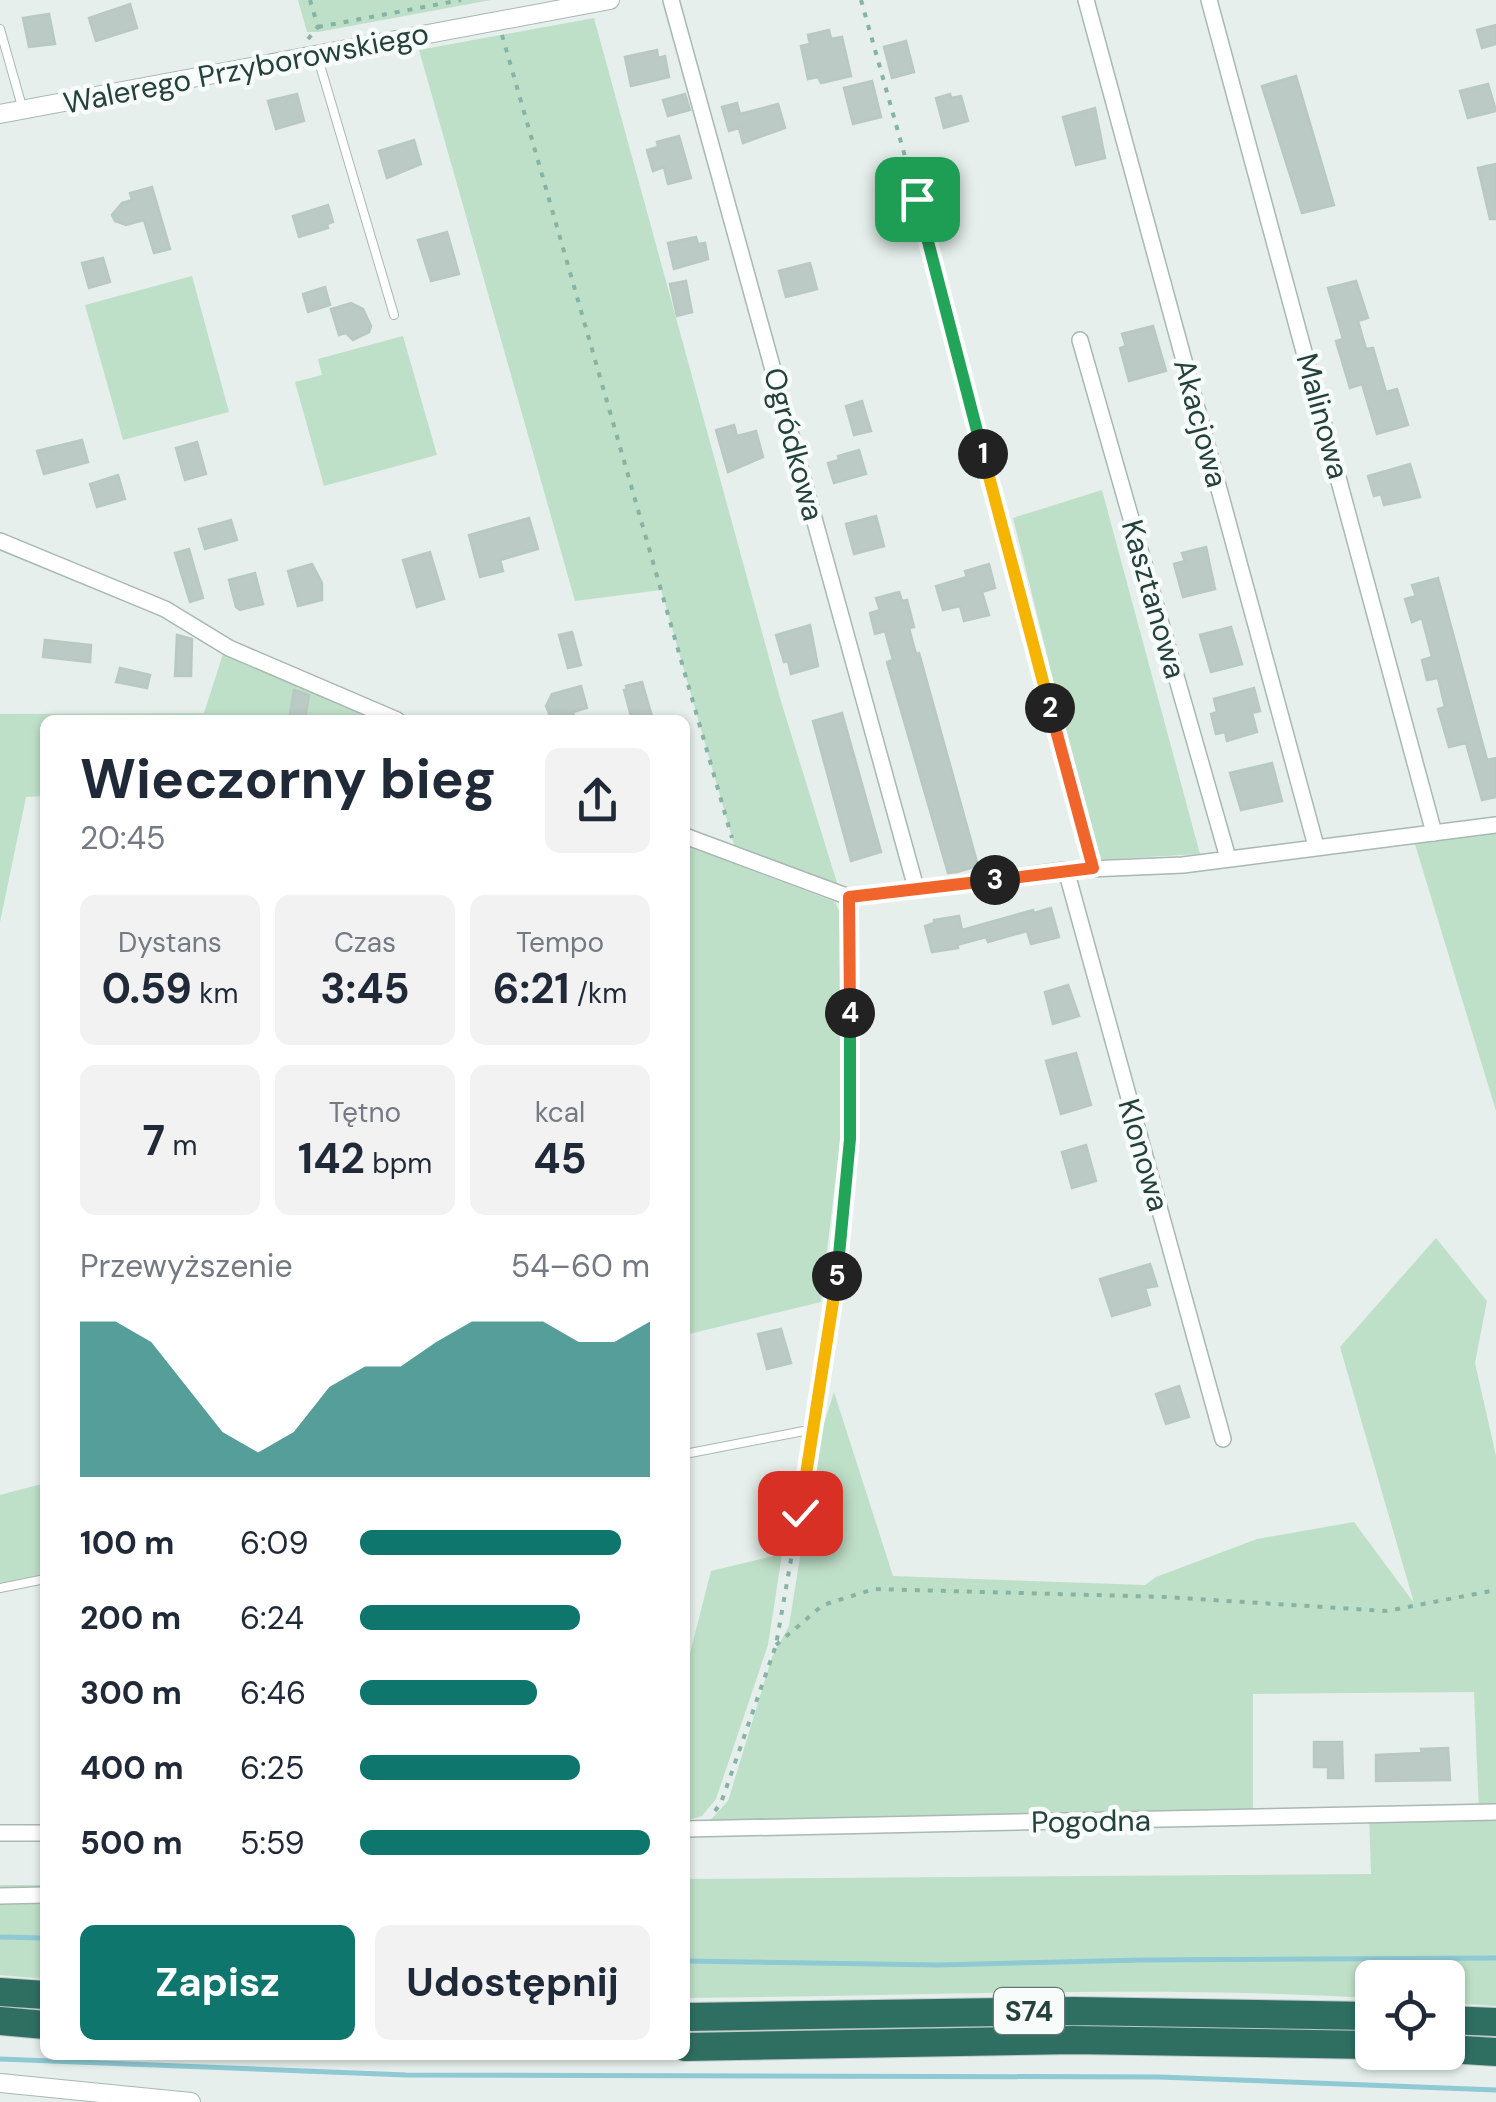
<!DOCTYPE html>
<html lang="pl">
<meta charset="utf-8">
<style>
body{margin:0;font-family:"DM Sans",sans-serif;background:#f2f2f3;color:#1f2937;height:100vh;display:flex;flex-direction:column;font-size:38px;white-space:nowrap}
*{box-sizing:border-box;margin:0}
p{font-size:32px;color:#747a83}
.icon{flex:none;width:55px;height:55px;fill:none;stroke:currentColor;stroke-width:2;stroke-linecap:round;stroke-linejoin:round}
.map{position:relative;flex:1;overflow:hidden}
.panel{position:absolute;left:40px;top:715px;width:650px;height:1345px;display:flex;flex-direction:column;background:#fff;border-radius:15px;box-shadow:0 2px 8px #0004}
.panel>*{flex:none}
.fabs{position:absolute;left:1355px;top:1960px;display:grid;gap:20px}
.fabs a{display:grid;place-items:center;width:110px;height:110px;border-radius:15px;background:#fff;box-shadow:0 2px 8px #0004;font-size:50px}
.pin{position:absolute;display:grid;place-items:center;width:85px;height:85px;color:#fff;margin:-42px;border-radius:20px;box-shadow:0 5px 15px #0006}
.km{position:absolute;width:50px;height:50px;margin:-25px;border-radius:50%;background:#222;color:#fff;font-size:28px;line-height:50px;text-align:center}
.round{display:grid;place-items:center;flex:none;width:105px;height:105px;border-radius:15px;background:#f2f2f3}
.head{display:flex;align-items:center;justify-content:space-between;height:170px;padding:0 40px}
h1{font-size:55px;font-weight:700;line-height:75px}
.figures{display:grid;grid-template-columns:repeat(3,1fr);gap:15px;height:170px;padding:10px 40px}
.figures div{display:grid;align-content:center;border-radius:15px;background:#f2f2f3;text-align:center}
.figures b{font-size:42px;font-weight:700}
.figures small{font-size:28px;font-weight:400}
.figures p{font-size:28px}
.chart{height:280px;padding:20px 40px}
.chart p{display:flex;justify-content:space-between}
.chart svg{width:100%;height:180px;margin-top:10px;fill:#0f766e;opacity:.7}
.primary-button{display:flex;gap:20px;margin-top:auto;padding:20px 40px}
.primary-button a{flex:1;height:115px;border-radius:15px;background:#0f766e;color:#fff;font-size:40px;font-weight:700;line-height:115px;text-align:center}
.primary-button a+a{background:#f2f2f3;color:#1f2937}
ul{padding:0 40px;list-style:none;font-size:32px}
li{display:grid;grid-template-columns:160px 120px 1fr;align-items:center;height:75px}
li i{height:25px;border-radius:12px;background:#0f766e}
.map>svg:first-child{display:block}
.green{fill:#bfe0c8}
.lines{fill:none;stroke-linecap:round;stroke-linejoin:round}
.stream{stroke:#8ec9d4;stroke-width:5}
.building{fill:#bbcac4;stroke:#b8c9c2;stroke-width:2.5}
.service-casing{stroke:#a8b8b2;stroke-width:10}
.minor-casing{stroke:#a8b8b2;stroke-width:18}
.tertiary-casing{stroke:#a8b8b2;stroke-width:20}
.motorway-casing{stroke:#c2cac8;stroke-width:30}
.path{stroke:#86b3a5;stroke-width:4;stroke-dasharray:5 8;stroke-linecap:butt}
.service{stroke:#fff;stroke-width:8}
.minor{stroke:#fff;stroke-width:15}
.tertiary{stroke:#fff;stroke-width:18}
.motorway{stroke:#2f6f62;stroke-width:28}
.split-1-casing{stroke:#fff;stroke-width:20}
.split-2-casing{stroke:#fff;stroke-width:20}
.split-3-casing{stroke:#fff;stroke-width:20}
.split-4-casing{stroke:#fff;stroke-width:20}
.split-5-casing{stroke:#fff;stroke-width:20}
.split-6-casing{stroke:#fff;stroke-width:20}
.split-1{stroke:#22a559;stroke-width:12}
.split-2{stroke:#f5b400;stroke-width:12}
.split-3{stroke:#f0652b;stroke-width:12}
.split-4{stroke:#f0652b;stroke-width:12}
.split-5{stroke:#22a559;stroke-width:12}
.split-6{stroke:#f5b400;stroke-width:12}
.labels{text-anchor:middle;dominant-baseline:central;stroke-width:9;stroke-linejoin:round;paint-order:stroke}
.shield{fill:#f7fbf9;stroke:#637a73;stroke-width:2.5}
.shield-label{font-size:28px;font-weight:bold;fill:#24423a}
.street-label{font-size:30px;fill:#24423a;stroke:#f7fbf9}
</style>
<div class="map">
<svg width="1496" height="2102" viewBox="0 0 1496 2102">
<rect width="100%" height="100%" fill="#e6efeb"/>
<!-- green -->
<g class="green">
<polygon points="298,0 491,0 318,32 307,32"/>
<polygon points="594,18 780,698 838,886 735,848 661,590 575,601 419,50"/>
<polygon points="192,276 229,412 123,440 85,305"/>
<polygon points="403,336 437,455 324,486 295,382 322,375 318,359"/>
<polygon points="1102,490 1200,854 1098,860 1013,518"/>
<polygon points="223,654 376,720 45,720 45,796 26,797 0,922 0,714 204,713"/>
<polygon points="1496,832 1496,1111 1414,841"/>
<polygon points="685,845 835,902 840,913 840,1141 821,1302 685,1335"/>
<polygon points="1436,1238 1487,1301 1475,1363 1496,1456 1496,1812 1479,1812 1474,1692 1253,1694 1253,1818 702,1829 728,1801 772,1657 789,1626 819,1439 834,1392 893,1576 1145,1585 1156,1577 1257,1539 1354,1522 1414,1603 1340,1347"/>
<polygon points="45,1483 45,1579 0,1588 0,1495"/>
<polygon points="782,1554 768,1645 716,1799 702,1816 685,1821 685,1673 711,1571"/>
<path d="M1369 1814 1496 1818V2006L1448 2003V1978H1372V1998C1144 1985 914 1996 685 1998V1879L1371 1874Z"/>
<polygon points="0,1885 45,1885 45,1979 0,1975"/>
</g>
<g class="lines">
<!-- stream -->
<g class="stream">
<polyline points="0,1937 45,1938"/>
<polyline points="685,1961 939,1965 1143,1960 1496,1958"/>
<polyline points="0,2059 406,2075 1159,2077 1496,2090"/>
</g>
</g>
<!-- building -->
<g class="building">
<polygon points="130,4 137,28 96,41 89,18"/>
<polygon points="49,14 55,44 29,47 23,18"/>
<polygon points="1496,25 1496,44 1482,48 1477,30"/>
<polygon points="829,30 831,39 842,37 851,76 821,83 818,77 808,79 801,46 810,44 808,35"/>
<polygon points="906,41 914,72 892,78 884,47"/>
<polygon points="657,50 658,58 665,56 669,77 631,86 625,57"/>
<polygon points="1296,76 1334,205 1302,213 1262,86"/>
<polygon points="872,81 881,117 853,124 844,88"/>
<polygon points="1488,84 1496,111 1468,118 1460,91"/>
<polygon points="297,94 304,121 276,129 268,101"/>
<polygon points="685,94 690,110 668,116 663,100"/>
<polygon points="950,94 951,98 961,96 968,121 944,128 936,98"/>
<polygon points="737,103 740,114 778,104 785,128 743,143 739,128 729,131 722,107"/>
<polygon points="1095,108 1105,158 1076,165 1063,117"/>
<polygon points="679,136 691,178 668,184 664,167 653,171 647,150 658,147 657,142"/>
<polygon points="414,140 421,164 387,178 379,151"/>
<polygon points="1496,164 1496,219 1490,219 1478,168"/>
<polygon points="152,187 170,249 154,253 144,220 126,225 115,221 112,215 122,203 132,200 130,193"/>
<polygon points="328,205 333,222 327,224 328,228 299,237 293,216"/>
<polygon points="447,232 459,274 431,281 418,240"/>
<polygon points="696,237 698,244 705,243 708,259 674,269 668,243"/>
<polygon points="103,258 110,282 89,288 82,263"/>
<polygon points="810,263 817,289 786,297 779,271"/>
<polygon points="686,281 692,312 677,316 670,284"/>
<polygon points="1356,281 1368,318 1358,321 1366,349 1373,348 1386,392 1397,389 1408,425 1377,434 1362,384 1350,388 1336,341 1343,339 1328,288"/>
<polygon points="325,287 330,305 308,312 303,294"/>
<polygon points="351,303 363,309 371,326 369,332 353,340 346,333 339,335 331,309"/>
<polygon points="1153,326 1166,371 1129,381 1120,348 1126,346 1122,334"/>
<polygon points="862,401 871,431 854,435 846,406"/>
<polygon points="734,425 737,436 756,431 763,457 728,472 716,430"/>
<polygon points="82,440 88,462 44,474 37,451"/>
<polygon points="197,442 206,474 185,480 176,448"/>
<polygon points="859,450 866,474 834,483 828,463 839,460 838,456"/>
<polygon points="1410,464 1420,497 1384,505 1381,494 1374,496 1368,476"/>
<polygon points="118,475 125,499 97,507 90,484"/>
<polygon points="876,516 884,546 854,554 846,524"/>
<polygon points="529,518 538,549 500,560 503,571 480,577 469,535"/>
<polygon points="231,520 237,540 205,549 199,529"/>
<polygon points="1206,547 1215,589 1183,597 1174,564 1185,561 1182,553"/>
<polygon points="189,549 203,598 190,602 175,553"/>
<polygon points="430,552 444,599 417,607 403,560"/>
<polygon points="312,564 322,583 322,600 298,606 288,571"/>
<polygon points="989,564 995,588 982,592 989,615 964,621 960,606 943,610 936,586 967,577 965,571"/>
<polygon points="255,573 263,604 240,610 236,607 229,580"/>
<polygon points="1438,578 1487,760 1496,758 1496,797 1482,800 1466,743 1449,747 1438,709 1445,707 1438,678 1427,680 1422,660 1432,657 1422,618 1412,622 1405,599 1416,596 1412,585"/>
<polygon points="899,592 902,601 907,600 914,627 909,628 916,654 919,653 978,866 957,872 948,873 887,662 893,660 885,631 875,634 870,613 880,610 876,598"/>
<polygon points="810,625 818,666 791,674 788,661 784,662 776,635"/>
<polygon points="1231,627 1242,664 1211,672 1200,635"/>
<polygon points="572,632 581,665 568,668 559,635"/>
<polygon points="177,635 192,639 191,676 175,676"/>
<polygon points="45,640 91,645 90,662 43,657"/>
<polygon points="120,668 150,675 147,688 116,682"/>
<polygon points="642,682 653,720 632,720 624,690 627,689 626,686"/>
<polygon points="581,686 587,708 573,712 574,716 552,720 546,706 552,694"/>
<polygon points="1254,688 1260,711 1252,713 1257,732 1227,741 1225,732 1216,734 1211,714 1217,712 1214,699"/>
<polygon points="294,690 309,695 305,720 289,720"/>
<polygon points="842,713 881,852 851,861 813,721"/>
<polygon points="1272,763 1282,801 1241,810 1230,773"/>
<polygon points="1051,908 1059,937 1031,944 1027,931 988,942 986,937 957,945 958,948 932,952 925,926 934,923 934,920 959,916 962,930 1033,910 1034,913"/>
<polygon points="1068,985 1079,1016 1053,1024 1045,992"/>
<polygon points="1076,1053 1091,1105 1061,1114 1046,1061"/>
<polygon points="1086,1145 1096,1181 1072,1188 1062,1152"/>
<polygon points="1150,1264 1157,1286 1145,1288 1150,1305 1112,1316 1100,1279"/>
<polygon points="781,1329 791,1363 767,1369 758,1334"/>
<polygon points="1179,1386 1189,1417 1166,1424 1156,1394"/>
<polygon points="1314,1742 1342,1742 1343,1778 1328,1778 1328,1767 1314,1767"/>
<polygon points="1448,1748 1450,1780 1376,1781 1376,1755 1422,1753 1421,1749"/>
</g>
<g class="lines">
<!-- service casing -->
<g class="service-casing">
<g id="service">
<polyline points="0,29 23,110"/>
<polyline points="317,55 394,315"/>
<polyline points="685,1454 814,1429"/>
<polyline points="0,1588 45,1579"/>
</g>
</g>
<!-- minor casing -->
<g class="minor-casing">
<g id="minor">
<polyline points="671,0 916,888"/>
<polyline points="1086,0 1316,846"/>
<polyline points="1209,0 1434,833"/>
<polyline points="1080,340 1228,858"/>
<polyline points="999,517 1093,868"/>
<polyline points="0,541 165,609 229,648 397,720"/>
<polyline points="685,836 849,897 1066,870 1183,865 1496,825"/>
<polyline points="1066,870 1223,1439"/>
<polyline points="685,1829 1496,1812"/>
<polyline points="0,1833 45,1833"/>
<polyline points="0,1896 45,1895"/>
</g>
</g>
<!-- tertiary casing -->
<g class="tertiary-casing">
<g id="tertiary">
<polyline points="0,114 610,0"/>
<polyline points="0,2083 191,2102"/>
</g>
</g>
<!-- motorway casing -->
<g class="motorway-casing">
<g id="motorway">
<polyline points="0,1992 45,1995"/>
<polyline points="685,2017 1074,2011 1372,2016"/>
<polyline points="1448,2020 1496,2022"/>
<polyline points="0,2021 45,2025"/>
<polyline points="685,2047 1074,2040 1372,2045"/>
<polyline points="1448,2049 1496,2052"/>
</g>
</g>
<!-- path -->
<g class="path">
<polyline points="861,0 917,199 995,503"/>
<polyline points="318,27 461,0"/>
<polyline points="502,35 732,838"/>
<polyline points="308,39 318,27 310,0"/>
<polyline points="816,1415 838,1265 849,1139 849,912"/>
<polyline points="776,1645 823,1605 874,1589 1165,1597 1387,1611 1496,1590"/>
<polyline points="715,1811 721,1803 776,1645 812,1440"/>
</g>
<!-- service -->
<use href="#service" class="service"/>
<!-- minor -->
<use href="#minor" class="minor"/>
<!-- tertiary -->
<use href="#tertiary" class="tertiary"/>
<!-- motorway -->
<use href="#motorway" class="motorway"/>
</g>
<g class="lines">
<!-- split-1 casing -->
<g class="split-1-casing">
<polyline id="split-1" points="917,199 983,454"/>
</g>
<!-- split-2 casing -->
<g class="split-2-casing">
<polyline id="split-2" points="983,454 1050,708"/>
</g>
<!-- split-3 casing -->
<g class="split-3-casing">
<polyline id="split-3" points="995,880 1093,868 1050,708"/>
</g>
<!-- split-4 casing -->
<g class="split-4-casing">
<polyline id="split-4" points="850,1013 849,897 995,880"/>
</g>
<!-- split-5 casing -->
<g class="split-5-casing">
<polyline id="split-5" points="837,1276 850,1139 850,1013"/>
</g>
<!-- split-6 casing -->
<g class="split-6-casing">
<polyline id="split-6" points="800,1513 837,1276"/>
</g>
<!-- split-1 -->
<use href="#split-1" class="split-1"/>
<!-- split-2 -->
<use href="#split-2" class="split-2"/>
<!-- split-3 -->
<use href="#split-3" class="split-3"/>
<!-- split-4 -->
<use href="#split-4" class="split-4"/>
<!-- split-5 -->
<use href="#split-5" class="split-5"/>
<!-- split-6 -->
<use href="#split-6" class="split-6"/>
</g>
<g class="labels">
<!-- shield labels -->
<rect class="shield" x="994" y="1988" width="70" height="46" rx="8"/>
<g class="shield-label">
<text x="1029" y="2011">S74</text>
</g>
<!-- street labels -->
<g class="street-label">
<text transform="translate(246 68) rotate(-11)">Walerego Przyborowskiego</text>
<text transform="translate(1323 416) rotate(75)">Malinowa</text>
<text transform="translate(1201 423) rotate(75)">Akacjowa</text>
<text transform="translate(794 444) rotate(75)">Ogródkowa</text>
<text transform="translate(1154 599) rotate(74)">Kasztanowa</text>
<text transform="translate(1144 1155) rotate(74)">Klonowa</text>
<text transform="translate(1091 1821) rotate(-1)">Pogodna</text>
</g>
</g>
</svg>
<div class="fabs">
<a><svg class="icon" aria-label="locate" viewBox="0 0 24 24"><circle cx="12" cy="12" r="6"/><path d="M12 2v4M12 18v4M2 12h4M18 12h4"/></svg></a>
</div>
<div class="pin" style="left:917px;top:199px;background:#1e9e55"><svg class="icon" aria-label="arrive" viewBox="0 0 24 24"><path d="M6 21V4h12l-3 4 3 4H6"/></svg></div>
<div class="pin" style="left:800px;top:1513px;background:#d93025"><svg class="icon" aria-label="check" viewBox="0 0 24 24"><path d="M5 12l5 5 9-10"/></svg></div>
<b class="km" style="left:983px;top:454px">1</b>
<b class="km" style="left:1050px;top:708px">2</b>
<b class="km" style="left:995px;top:880px">3</b>
<b class="km" style="left:850px;top:1013px">4</b>
<b class="km" style="left:837px;top:1276px">5</b>
<section class="panel">
<div class="head"><div><h1>Wieczorny bieg</h1><p>20:45</p></div><a class="round"><svg class="icon" aria-label="share" viewBox="0 0 24 24"><path d="M12 15V3M7 8l5-5 5 5M5 13v7h14v-7"/></svg></a></div>
<div class="figures">
<div><p>Dystans</p><b>0.59<small> km</small></b></div>
<div><p>Czas</p><b>3:45</b></div>
<div><p>Tempo</p><b>6:21<small> /km</small></b></div>
</div>
<div class="figures">
<div><b>7<small> m</small></b></div>
<div><p>Tętno</p><b>142<small> bpm</small></b></div>
<div><p>kcal</p><b>45</b></div>
</div>
<div class="chart"><p><span>Przewyższenie</span>54–60 m</p>
<svg viewBox="0 0 160 44" preserveAspectRatio="none"><path d="M0 44V6L10 6L20 11L30 22L40 33L50 38L60 33L70 22L80 17L90 17L100 11L110 6L120 6L130 6L140 11L150 11L160 6V44z"/></svg>
</div>
<ul>
<li><b>100 m</b>6:09<i style="width:90%"></i></li>
<li><b>200 m</b>6:24<i style="width:76%"></i></li>
<li><b>300 m</b>6:46<i style="width:61%"></i></li>
<li><b>400 m</b>6:25<i style="width:76%"></i></li>
<li><b>500 m</b>5:59<i style="width:100%"></i></li>
</ul>
<div class="primary-button"><a>Zapisz</a><a>Udostępnij</a></div>
</section>
</div>
